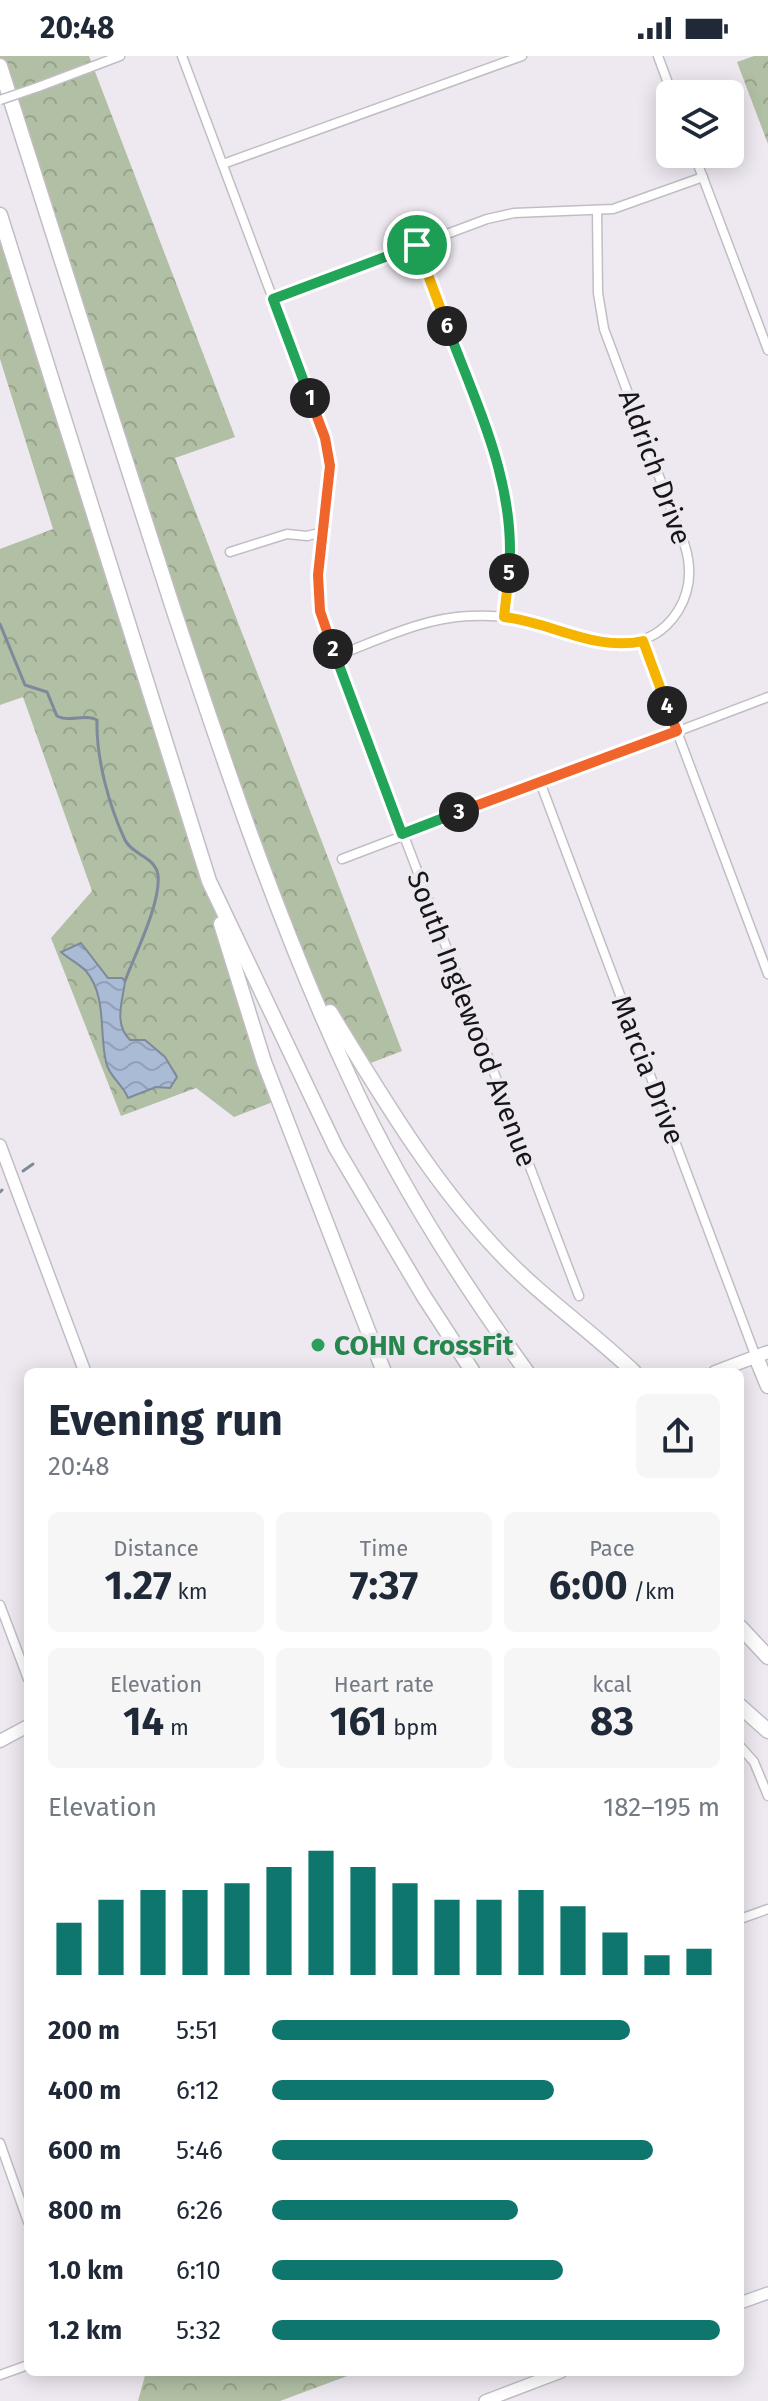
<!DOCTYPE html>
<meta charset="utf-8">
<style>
body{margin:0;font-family:"Fira Sans",sans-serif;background:#f6f6f7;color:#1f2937;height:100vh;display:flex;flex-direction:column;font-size:30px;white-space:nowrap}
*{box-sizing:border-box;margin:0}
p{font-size:26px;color:#747a83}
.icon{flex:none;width:44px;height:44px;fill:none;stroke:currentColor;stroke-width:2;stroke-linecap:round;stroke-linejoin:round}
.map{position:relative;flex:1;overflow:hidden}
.panel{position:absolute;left:24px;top:1312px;width:720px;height:1008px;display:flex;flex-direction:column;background:#fff;border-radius:12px;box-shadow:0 4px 20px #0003}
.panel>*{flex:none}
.tools{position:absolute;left:656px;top:24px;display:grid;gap:16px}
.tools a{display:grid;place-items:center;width:88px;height:88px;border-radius:12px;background:#fff;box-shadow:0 4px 20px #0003;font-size:40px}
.pin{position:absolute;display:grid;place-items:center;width:68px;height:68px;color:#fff;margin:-34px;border:4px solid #fff;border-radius:50%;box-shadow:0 2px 8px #0007}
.km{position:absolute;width:40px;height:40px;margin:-20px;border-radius:50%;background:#222;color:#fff;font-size:22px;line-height:40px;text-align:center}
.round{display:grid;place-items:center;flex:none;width:84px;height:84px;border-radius:12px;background:#f6f6f7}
.headline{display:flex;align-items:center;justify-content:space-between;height:136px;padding:0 24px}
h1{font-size:44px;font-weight:700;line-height:60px}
.stats{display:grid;grid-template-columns:repeat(3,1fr);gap:12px;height:136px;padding:8px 24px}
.stats div{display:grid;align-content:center;border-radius:12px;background:#f6f6f7;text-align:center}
.stats b{font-size:40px;font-weight:700}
.stats small{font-size:22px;font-weight:400}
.stats p{font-size:22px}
.chart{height:224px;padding:16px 24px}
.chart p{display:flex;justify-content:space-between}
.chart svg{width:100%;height:144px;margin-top:8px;stroke:#0f766e;stroke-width:6}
ul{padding:0 24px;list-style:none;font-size:26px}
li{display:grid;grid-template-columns:128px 96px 1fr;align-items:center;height:60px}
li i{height:20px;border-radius:10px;background:#0f766e}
.status{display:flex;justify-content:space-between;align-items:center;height:56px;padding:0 40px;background:#fff;direction:ltr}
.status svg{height:22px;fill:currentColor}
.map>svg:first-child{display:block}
.forest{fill:url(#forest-crowns)}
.water{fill:url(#water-waves);stroke:#7e899c;stroke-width:2}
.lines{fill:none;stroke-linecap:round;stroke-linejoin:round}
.stream{stroke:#7e899c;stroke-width:3}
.street-casing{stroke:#c2bdc5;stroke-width:11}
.secondary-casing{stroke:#c2bdc5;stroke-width:14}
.primary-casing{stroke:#c2bdc5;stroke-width:15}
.highway-casing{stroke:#c2bdc5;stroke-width:17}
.street{stroke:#fff;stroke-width:8}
.secondary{stroke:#fff;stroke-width:11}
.primary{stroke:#fff;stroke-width:12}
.highway{stroke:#fff;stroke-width:14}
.street-bridge-casing{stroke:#c2bdc5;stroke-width:11;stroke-linecap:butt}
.street-bridge{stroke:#fff;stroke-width:8}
.split-1-casing{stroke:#fff;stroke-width:16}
.split-2-casing{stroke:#fff;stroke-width:16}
.split-3-casing{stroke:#fff;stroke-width:16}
.split-4-casing{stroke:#fff;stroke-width:16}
.split-5-casing{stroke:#fff;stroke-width:16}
.split-6-casing{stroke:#fff;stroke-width:16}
.split-7-casing{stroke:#fff;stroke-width:16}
.split-1{stroke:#22a559;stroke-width:10}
.split-2{stroke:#f0652b;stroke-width:10}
.split-3{stroke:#22a559;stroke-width:10}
.split-4{stroke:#f0652b;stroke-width:10}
.split-5{stroke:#f5b400;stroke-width:10}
.split-6{stroke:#22a559;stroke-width:10}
.split-7{stroke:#f5b400;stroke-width:10}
.leisure-dot{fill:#2e9e5b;stroke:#eee9f1;stroke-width:3}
.labels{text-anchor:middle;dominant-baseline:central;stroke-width:7;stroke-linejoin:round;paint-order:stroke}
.street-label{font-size:28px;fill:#171518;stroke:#eee9f1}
.leisure-label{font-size:28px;font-weight:bold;fill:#27864d;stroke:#eee9f1;text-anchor:start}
</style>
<div class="status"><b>20:48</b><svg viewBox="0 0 49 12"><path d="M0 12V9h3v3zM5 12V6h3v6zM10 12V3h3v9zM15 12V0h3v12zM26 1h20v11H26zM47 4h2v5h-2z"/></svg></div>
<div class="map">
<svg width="768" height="2345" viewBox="0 0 768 2345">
<defs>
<pattern id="forest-crowns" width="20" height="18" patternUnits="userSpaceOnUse" patternTransform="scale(2)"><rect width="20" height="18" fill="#b1bfa4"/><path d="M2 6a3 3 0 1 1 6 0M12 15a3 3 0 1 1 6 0" fill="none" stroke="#98a38c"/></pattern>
<pattern id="water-waves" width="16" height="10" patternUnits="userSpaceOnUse" patternTransform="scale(2)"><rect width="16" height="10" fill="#aabbd5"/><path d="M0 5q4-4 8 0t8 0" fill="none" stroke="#92a0b6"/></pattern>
</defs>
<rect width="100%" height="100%" fill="#eee9f1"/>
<!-- forest -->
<g class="forest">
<polygon points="0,0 89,0 235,381 175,402 402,995 363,1010 309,922 274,842 0,10"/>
<polygon points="754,0 768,0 768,88 737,6"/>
<polygon points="0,159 278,1044 234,1061 196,1032 121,1060 51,882 92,835 23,641 0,649 0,493 53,473 0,303"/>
<polygon points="146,2316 358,2316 280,2345 138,2345"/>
</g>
<!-- water -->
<path class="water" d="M81 887 108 922H122L125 925C123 945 113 967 130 984H145L165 1001 177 1021 170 1032 156 1031 128 1042C123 1028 109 1021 106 1006 99 976 107 940 86 915 79 908 69 903 61 896Z"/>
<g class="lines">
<!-- stream -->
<g class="stream">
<path d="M0 568 25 629 47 636 57 660C70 667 85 657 97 664 96 702 109 750 125 784 132 799 155 800 158 819 161 847 135 898 125 925"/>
<polyline points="23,1115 33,1108"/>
<polyline points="0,1136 2,1134"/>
</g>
<!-- street casing -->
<g class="street-casing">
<g id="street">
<path d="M182 0 325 382C340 444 308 505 323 567L579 1240"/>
<polyline points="658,0 672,38"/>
<polyline points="38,31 120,0"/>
<polyline points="694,98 768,294"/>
<polyline points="223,108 522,0"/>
<polyline points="417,189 505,429 511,485 504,561"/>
<polyline points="273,243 487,163 514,157 613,153 703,121"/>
<polyline points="230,496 287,478 307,480 323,476"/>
<polyline points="643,585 768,918"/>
<path d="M336 600C379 584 422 562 469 560 489 559 510 560 529 565 581 578 641 612 678 555 691 534 692 513 685 490L604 273 598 237 597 154"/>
<polyline points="540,726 756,1301"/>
<polyline points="342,803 768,641"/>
<polyline points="0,1549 28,1623"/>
<polyline points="740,1690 754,1706 768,1740"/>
<polyline points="740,1863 768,1853"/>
<polyline points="0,2087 28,2166"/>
<polyline points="0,2319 28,2309"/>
</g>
</g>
<!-- secondary casing -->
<g class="secondary-casing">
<g id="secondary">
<polyline points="0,1089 85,1316"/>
<polyline points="740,2247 768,2237"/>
<polyline points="485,2345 561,2316"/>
</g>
</g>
<!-- primary casing -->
<g class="primary-casing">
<g id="primary">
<polyline points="715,1316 768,1296"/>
<polyline points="0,1685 28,1670"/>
</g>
</g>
<!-- highway casing -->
<g class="highway-casing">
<g id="highway">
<path d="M0 10C58 190 114 372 173 552 225 709 278 867 348 1018 395 1122 460 1224 527 1316"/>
<polyline points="0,159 209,825 336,1092 423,1239 473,1316"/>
<polyline points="221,868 264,1006 384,1316"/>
<path d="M330 956C381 1039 430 1123 498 1195 539 1239 590 1274 634 1316"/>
<polyline points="756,1301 768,1330"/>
<polyline points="740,1571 768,1601"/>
<polyline points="740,1650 768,1675"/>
</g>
</g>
<!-- street -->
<use href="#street" class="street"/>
<!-- secondary -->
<use href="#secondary" class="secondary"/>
<!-- primary -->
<use href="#primary" class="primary"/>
<!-- highway -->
<use href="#highway" class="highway"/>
<!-- street-bridge casing -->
<g class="street-bridge-casing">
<polyline id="street-bridge" points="0,44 38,31"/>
</g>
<!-- street-bridge -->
<use href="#street-bridge" class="street-bridge"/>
</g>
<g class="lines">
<!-- split-1 casing -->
<g class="split-1-casing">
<polyline id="split-1" points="310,342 273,243 417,189"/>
</g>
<!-- split-2 casing -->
<g class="split-2-casing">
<polyline id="split-2" points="310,342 325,382 330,410 318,519 320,555 333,593"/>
</g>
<!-- split-3 casing -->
<g class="split-3-casing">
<polyline id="split-3" points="333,593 402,778 459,756"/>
</g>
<!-- split-4 casing -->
<g class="split-4-casing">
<polyline id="split-4" points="459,756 677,675 667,650"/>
</g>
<!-- split-5 casing -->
<g class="split-5-casing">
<path id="split-5" d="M509 517 504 561C551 566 595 596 643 585L667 650"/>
</g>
<!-- split-6 casing -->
<g class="split-6-casing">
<path id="split-6" d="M447 270C477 350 517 429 509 517"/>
</g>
<!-- split-7 casing -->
<g class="split-7-casing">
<polyline id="split-7" points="417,189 447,270"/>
</g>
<!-- split-1 -->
<use href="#split-1" class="split-1"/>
<!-- split-2 -->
<use href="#split-2" class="split-2"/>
<!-- split-3 -->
<use href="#split-3" class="split-3"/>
<!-- split-4 -->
<use href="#split-4" class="split-4"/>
<!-- split-5 -->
<use href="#split-5" class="split-5"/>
<!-- split-6 -->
<use href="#split-6" class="split-6"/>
<!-- split-7 -->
<use href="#split-7" class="split-7"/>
</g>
<!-- markers -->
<circle class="leisure-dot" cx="318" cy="1289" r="8"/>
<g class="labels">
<!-- street labels -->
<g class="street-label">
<text transform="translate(655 411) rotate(70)">Aldrich Drive</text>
<text transform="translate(472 963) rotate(69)">South Inglewood Avenue</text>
<text transform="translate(648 1014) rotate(69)">Marcia Drive</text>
</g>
<!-- leisure labels -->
<g class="leisure-label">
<text x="334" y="1289">COHN CrossFit</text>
</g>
</g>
</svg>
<div class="tools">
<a><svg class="icon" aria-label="layers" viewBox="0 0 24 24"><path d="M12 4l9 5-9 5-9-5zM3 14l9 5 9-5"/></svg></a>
</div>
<div class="pin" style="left:417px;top:189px;background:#1e9e55"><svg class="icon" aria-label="arrive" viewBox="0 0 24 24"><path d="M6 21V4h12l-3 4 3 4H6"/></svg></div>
<b class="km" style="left:310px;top:342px">1</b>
<b class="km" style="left:333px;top:593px">2</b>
<b class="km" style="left:459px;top:756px">3</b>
<b class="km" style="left:667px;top:650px">4</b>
<b class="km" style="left:509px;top:517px">5</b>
<b class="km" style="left:447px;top:270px">6</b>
<section class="panel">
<div class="headline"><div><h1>Evening run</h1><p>20:48</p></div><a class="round"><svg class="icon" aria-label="share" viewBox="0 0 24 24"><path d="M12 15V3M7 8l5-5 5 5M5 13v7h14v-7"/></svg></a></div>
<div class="stats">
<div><p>Distance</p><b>1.27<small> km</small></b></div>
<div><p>Time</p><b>7:37</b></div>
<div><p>Pace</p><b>6:00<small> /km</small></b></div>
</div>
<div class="stats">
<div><p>Elevation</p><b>14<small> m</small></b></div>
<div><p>Heart rate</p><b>161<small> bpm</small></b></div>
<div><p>kcal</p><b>83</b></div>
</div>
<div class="chart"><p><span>Elevation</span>182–195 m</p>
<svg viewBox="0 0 160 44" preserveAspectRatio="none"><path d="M5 44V28M15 44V21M25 44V18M35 44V18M45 44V16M55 44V11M65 44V6M75 44V11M85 44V16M95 44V21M105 44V21M115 44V18M125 44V23M135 44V31M145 44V38M155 44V36"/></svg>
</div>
<ul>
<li><b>200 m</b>5:51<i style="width:80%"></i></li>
<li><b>400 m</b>6:12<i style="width:63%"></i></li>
<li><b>600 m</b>5:46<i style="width:85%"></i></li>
<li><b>800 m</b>6:26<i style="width:55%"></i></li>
<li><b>1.0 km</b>6:10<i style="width:65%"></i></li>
<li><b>1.2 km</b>5:32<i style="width:100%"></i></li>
</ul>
</section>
</div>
